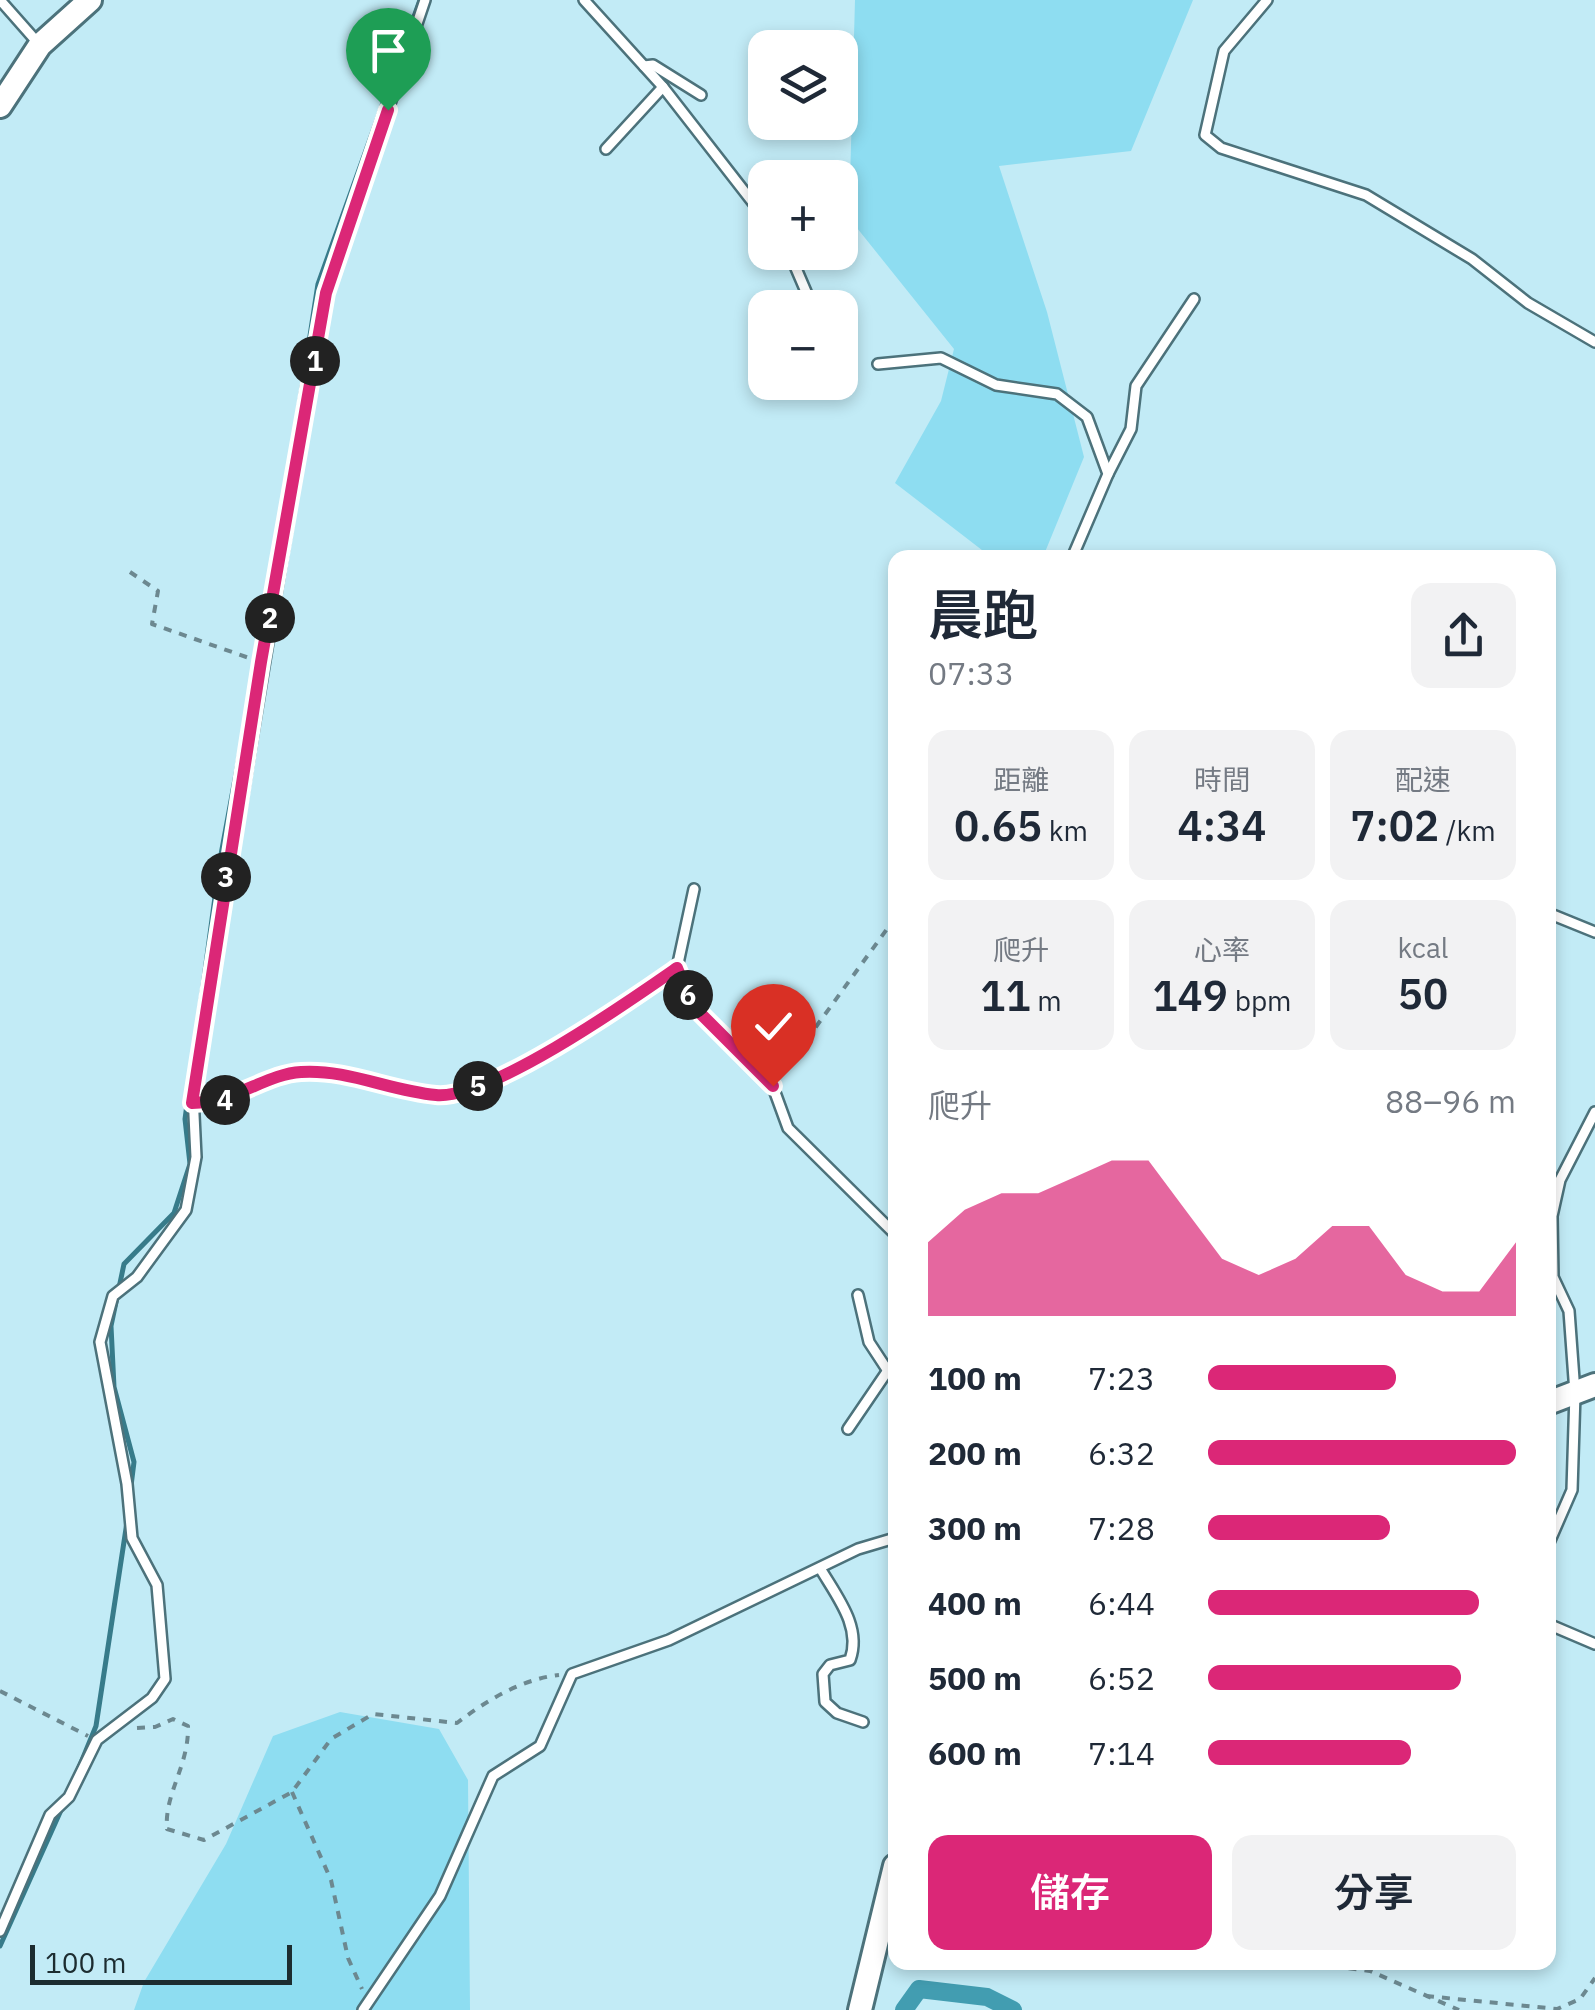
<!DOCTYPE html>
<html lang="zh-TW">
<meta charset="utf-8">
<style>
body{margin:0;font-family:"IBM Plex Sans","Noto Sans TC",sans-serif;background:#f2f2f3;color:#1f2937;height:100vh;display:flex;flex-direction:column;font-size:38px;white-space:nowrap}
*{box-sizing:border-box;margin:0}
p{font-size:32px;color:#747a83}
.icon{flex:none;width:55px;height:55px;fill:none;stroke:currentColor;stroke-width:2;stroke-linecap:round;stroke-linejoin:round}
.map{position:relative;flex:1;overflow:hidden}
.side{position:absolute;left:888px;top:550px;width:668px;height:1420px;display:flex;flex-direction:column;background:#fff;border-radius:20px;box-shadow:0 5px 15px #0003}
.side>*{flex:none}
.buttons{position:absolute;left:748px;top:30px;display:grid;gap:20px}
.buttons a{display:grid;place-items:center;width:110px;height:110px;border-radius:20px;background:#fff;box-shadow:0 5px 15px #0003;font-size:50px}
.scale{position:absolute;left:30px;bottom:25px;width:262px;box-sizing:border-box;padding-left:10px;border:5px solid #1c2c30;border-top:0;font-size:28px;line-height:35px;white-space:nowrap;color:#1c2c30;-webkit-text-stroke:8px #c2ebf6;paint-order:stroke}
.pin{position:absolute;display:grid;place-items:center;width:85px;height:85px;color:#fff;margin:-102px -42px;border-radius:50% 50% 50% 0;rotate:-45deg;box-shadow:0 0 10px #0007}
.pin .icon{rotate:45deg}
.km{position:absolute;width:50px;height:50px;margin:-25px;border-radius:50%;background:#222;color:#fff;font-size:28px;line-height:50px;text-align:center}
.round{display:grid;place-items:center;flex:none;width:105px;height:105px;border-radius:20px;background:#f2f2f3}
.headline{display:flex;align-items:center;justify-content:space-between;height:170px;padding:0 40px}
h1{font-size:55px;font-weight:600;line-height:75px}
.metrics{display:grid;grid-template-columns:repeat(3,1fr);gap:15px;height:170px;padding:10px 40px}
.metrics div{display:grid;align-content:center;border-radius:20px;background:#f2f2f3;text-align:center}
.metrics b{font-size:42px;font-weight:600}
.metrics small{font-size:28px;font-weight:400}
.metrics p{font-size:28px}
.chart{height:280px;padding:20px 40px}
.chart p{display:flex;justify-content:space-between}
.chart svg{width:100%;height:180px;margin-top:10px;fill:#db2777;opacity:.7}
.button{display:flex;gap:20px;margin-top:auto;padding:20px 40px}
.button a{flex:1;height:115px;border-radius:20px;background:#db2777;color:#fff;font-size:40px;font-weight:600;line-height:115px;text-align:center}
.button a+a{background:#f2f2f3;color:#1f2937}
ul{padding:0 40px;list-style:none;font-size:32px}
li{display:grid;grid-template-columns:160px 120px 1fr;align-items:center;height:75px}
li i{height:25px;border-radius:12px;background:#db2777}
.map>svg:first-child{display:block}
.green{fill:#8eddf1}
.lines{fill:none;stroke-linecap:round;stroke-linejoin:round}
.stream{stroke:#377b8a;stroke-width:5}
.canal{stroke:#429db1;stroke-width:18}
.service-casing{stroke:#4c727b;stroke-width:14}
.tertiary-casing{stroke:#4c727b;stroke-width:28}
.path{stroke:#6c8890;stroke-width:4;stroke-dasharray:8 8;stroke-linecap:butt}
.service{stroke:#fff;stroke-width:9}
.tertiary{stroke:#fff;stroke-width:22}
.route-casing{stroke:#fff;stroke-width:20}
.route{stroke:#db2777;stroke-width:12}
</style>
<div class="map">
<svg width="1595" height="2010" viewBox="0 0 1595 2010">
<rect width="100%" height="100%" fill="#c2ebf6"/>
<!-- green -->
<g class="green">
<polygon points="855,0 1193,0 1131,151 999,166 1047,312 1084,457 1043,557 991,557 895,483 941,401 954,349 849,218"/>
<polygon points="340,1712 439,1729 468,1780 470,2010 134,2010 144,1982 226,1844 273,1736"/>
</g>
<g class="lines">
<!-- stream -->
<g class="stream">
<polyline points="131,1486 134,1462 114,1387 111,1326 124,1264 174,1213 190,1164 185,1119 220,860 274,569 318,284 420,0"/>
<polyline points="78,1770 96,1726 127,1522"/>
<polyline points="0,1946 62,1808"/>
</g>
<!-- canal -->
<polyline class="canal" points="904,2010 919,1989 987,1997 1013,2010"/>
<!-- service casing -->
<g class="service-casing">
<g id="service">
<polyline points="0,0 38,43"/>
<polyline points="584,0 663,87 765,218"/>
<polyline points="1267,0 1224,51 1205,135 1221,148 1366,195 1472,259 1528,303 1595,342"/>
<polyline points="644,66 653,65 701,95"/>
<polyline points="606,149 663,87"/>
<polyline points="789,252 813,308"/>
<polyline points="878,364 941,358 996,385 1057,394 1087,417 1108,474 1072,558"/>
<polyline points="840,369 843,376"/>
<polyline points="1108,474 1131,429 1136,386 1194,299"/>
<polyline points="694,889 677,968 693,1007 773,1087 788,1128 895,1234"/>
<polyline points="1548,913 1595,932"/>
<polyline points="858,1295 869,1342 888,1371"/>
<polyline points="848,1429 895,1360"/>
<polyline points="1548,1545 1572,1490 1575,1393 1569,1311 1553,1277 1552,1216 1560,1180 1595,1112"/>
<path d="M820 1568C837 1597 862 1627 850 1660L830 1665 823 1674 825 1702 837 1713 863 1722"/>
<polyline points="1548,1624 1595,1644"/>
<polyline points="0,1931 50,1815 69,1797 97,1740 152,1698 165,1679 157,1585 132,1538 127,1484 100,1342 113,1296 137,1277 186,1210 196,1157 193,1094 326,293 425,0"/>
<polyline points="363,2010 440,1896 493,1776 540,1746 572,1674 669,1640 858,1549 895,1538"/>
</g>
</g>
<!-- tertiary casing -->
<g class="tertiary-casing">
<g id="tertiary">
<polyline points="0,106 40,45 90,0"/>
<polyline points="1548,1403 1595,1385"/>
<polyline points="860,2010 895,1866"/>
</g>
</g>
<!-- path -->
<g class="path">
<polyline points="130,572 158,591 152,624 252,659"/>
<polyline points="778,1079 895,918"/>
<path d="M205 1103C239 1102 266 1076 299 1072 344 1066 391 1089 435 1095 484 1101 622 1006 665 976"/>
<polyline points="0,1691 88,1736"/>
<path d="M137 1728 155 1727 173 1719 188 1726C189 1766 164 1794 167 1829L204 1840 292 1792 331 1739 373 1714 457 1723C487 1700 522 1679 559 1675"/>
<polyline points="292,1792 331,1880 348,1958 362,1989"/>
<polyline points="1301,1962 1370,1971 1459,2010"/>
<polyline points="1426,1996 1557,2009 1580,1999 1595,1978"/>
</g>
<!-- service -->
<use href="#service" class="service"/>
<!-- tertiary -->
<use href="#tertiary" class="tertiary"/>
</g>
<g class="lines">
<!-- route casing -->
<g class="route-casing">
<path id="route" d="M388 110 326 293 261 662 192 1103C236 1102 266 1074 301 1072 348 1069 390 1091 436 1095 489 1100 631 1000 677 968L693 1006 773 1086"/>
</g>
<!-- route -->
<use href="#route" class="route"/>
</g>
</svg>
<div class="buttons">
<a><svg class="icon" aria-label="layers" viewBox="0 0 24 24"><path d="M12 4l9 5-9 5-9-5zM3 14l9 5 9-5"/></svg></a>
<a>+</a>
<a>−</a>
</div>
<div class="scale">100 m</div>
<div class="pin" style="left:388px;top:110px;background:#1e9e55"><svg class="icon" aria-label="arrive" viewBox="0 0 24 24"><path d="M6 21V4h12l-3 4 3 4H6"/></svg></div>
<div class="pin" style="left:773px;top:1086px;background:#d93025"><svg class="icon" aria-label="check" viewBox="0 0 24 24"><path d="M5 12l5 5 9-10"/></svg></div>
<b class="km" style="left:315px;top:361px">1</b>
<b class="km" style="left:270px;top:618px">2</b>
<b class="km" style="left:226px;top:877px">3</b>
<b class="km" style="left:225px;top:1100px">4</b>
<b class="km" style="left:478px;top:1086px">5</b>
<b class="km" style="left:688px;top:995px">6</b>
<section class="side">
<div class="headline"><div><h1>晨跑</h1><p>07:33</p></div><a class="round"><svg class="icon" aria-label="share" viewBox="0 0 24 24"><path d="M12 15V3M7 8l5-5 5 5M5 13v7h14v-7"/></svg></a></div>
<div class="metrics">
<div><p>距離</p><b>0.65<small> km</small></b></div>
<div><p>時間</p><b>4:34</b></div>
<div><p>配速</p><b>7:02<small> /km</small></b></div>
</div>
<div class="metrics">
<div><p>爬升</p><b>11<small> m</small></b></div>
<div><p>心率</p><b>149<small> bpm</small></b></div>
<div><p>kcal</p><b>50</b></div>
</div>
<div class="chart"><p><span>爬升</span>88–96 m</p>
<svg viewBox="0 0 160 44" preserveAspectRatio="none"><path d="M0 44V26L10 18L20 14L30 14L40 10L50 6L60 6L70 18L80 30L90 34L100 30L110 22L120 22L130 34L140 38L150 38L160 26V44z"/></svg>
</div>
<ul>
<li><b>100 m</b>7:23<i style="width:61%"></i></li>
<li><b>200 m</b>6:32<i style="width:100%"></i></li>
<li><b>300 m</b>7:28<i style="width:59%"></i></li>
<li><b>400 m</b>6:44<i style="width:88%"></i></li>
<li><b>500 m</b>6:52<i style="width:82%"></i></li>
<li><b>600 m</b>7:14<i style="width:66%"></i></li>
</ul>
<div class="button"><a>儲存</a><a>分享</a></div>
</section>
</div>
